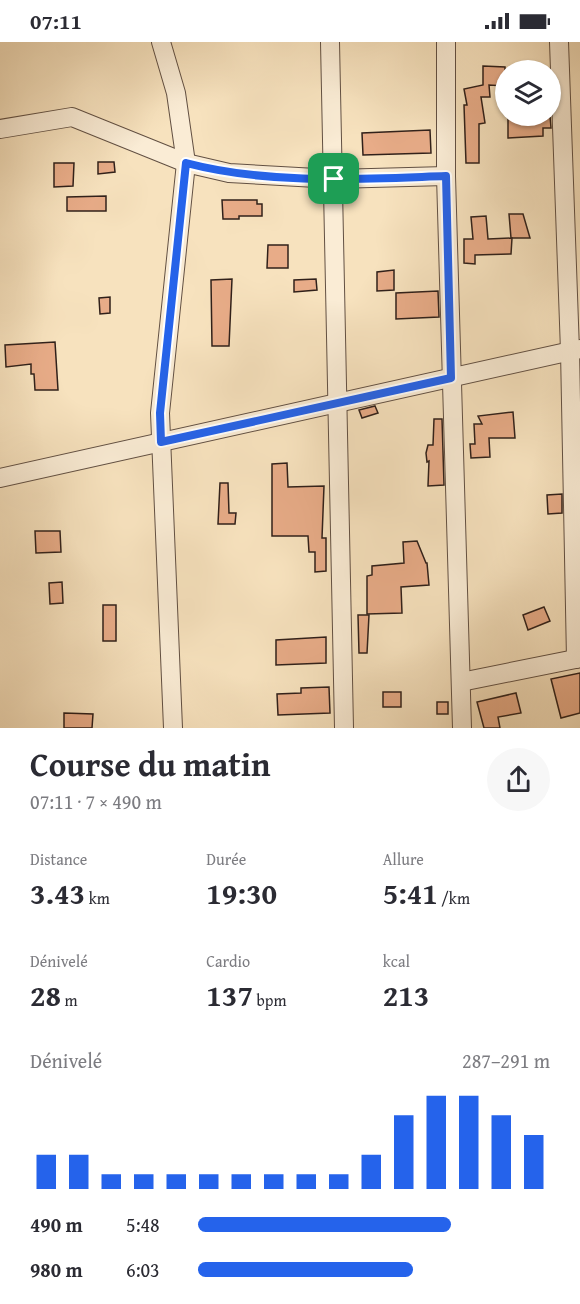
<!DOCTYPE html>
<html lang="fr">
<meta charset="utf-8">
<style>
body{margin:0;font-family:"Gentium Book Plus",serif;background:#f7f7f7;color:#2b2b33;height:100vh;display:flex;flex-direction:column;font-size:22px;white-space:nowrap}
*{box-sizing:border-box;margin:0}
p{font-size:20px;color:#7c7c81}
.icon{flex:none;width:33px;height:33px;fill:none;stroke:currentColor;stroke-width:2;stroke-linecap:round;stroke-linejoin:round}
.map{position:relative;height:686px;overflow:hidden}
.sheet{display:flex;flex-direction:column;background:#fff;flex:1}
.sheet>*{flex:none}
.controls{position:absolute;left:495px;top:18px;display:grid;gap:12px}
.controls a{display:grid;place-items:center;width:66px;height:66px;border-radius:50%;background:#fff;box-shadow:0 2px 4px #0004;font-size:30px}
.pin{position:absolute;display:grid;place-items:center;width:51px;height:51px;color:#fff;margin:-26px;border-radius:12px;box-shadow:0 3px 9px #0006}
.round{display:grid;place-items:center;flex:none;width:63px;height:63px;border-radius:32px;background:#f7f7f7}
.head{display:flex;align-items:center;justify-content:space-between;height:102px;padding:0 30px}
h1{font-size:33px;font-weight:800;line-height:45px}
.figures{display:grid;grid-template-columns:repeat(3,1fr);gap:9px;height:102px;padding:6px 30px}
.figures div{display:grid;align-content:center}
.figures b{font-size:30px;font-weight:800}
.figures small{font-size:16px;font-weight:400}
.figures p{font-size:16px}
.chart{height:168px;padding:12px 30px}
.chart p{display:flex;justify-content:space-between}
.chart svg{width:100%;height:108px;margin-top:6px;stroke:#2563eb;stroke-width:6}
ul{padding:0 30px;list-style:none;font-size:20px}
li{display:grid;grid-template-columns:96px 72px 1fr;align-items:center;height:45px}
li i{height:15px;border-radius:8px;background:#2563eb}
.status{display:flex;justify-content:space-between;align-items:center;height:42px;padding:0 30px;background:#fff;direction:ltr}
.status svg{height:16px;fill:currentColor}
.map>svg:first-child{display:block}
.building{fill:#e8ac88;stroke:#30201a;stroke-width:1.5}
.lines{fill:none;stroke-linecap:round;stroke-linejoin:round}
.minor-casing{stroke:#625043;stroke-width:20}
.minor{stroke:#faecd5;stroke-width:18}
.route-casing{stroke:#fff;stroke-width:12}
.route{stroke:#2563eb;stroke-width:8}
</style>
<div class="status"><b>07:11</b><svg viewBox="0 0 49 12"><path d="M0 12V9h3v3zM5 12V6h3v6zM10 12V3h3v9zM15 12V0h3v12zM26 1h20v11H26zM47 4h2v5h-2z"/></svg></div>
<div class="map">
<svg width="580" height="686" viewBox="0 0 580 686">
<rect width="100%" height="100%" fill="#f7e2be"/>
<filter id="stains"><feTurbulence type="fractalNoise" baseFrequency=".00333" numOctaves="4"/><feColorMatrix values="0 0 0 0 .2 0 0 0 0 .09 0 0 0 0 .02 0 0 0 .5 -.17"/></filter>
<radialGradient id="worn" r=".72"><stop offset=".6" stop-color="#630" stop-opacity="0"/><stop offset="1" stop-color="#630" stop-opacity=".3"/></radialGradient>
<!-- building -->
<g class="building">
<polygon points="483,24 505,25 505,44 489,43 490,55 481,55 485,81 479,82 479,121 466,121 464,63 467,63 464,47 483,43"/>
<polygon points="508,74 550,74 551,86 543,86 543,94 508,96"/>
<polygon points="430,88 431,111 363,113 362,91"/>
<polygon points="98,120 114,120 115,130 98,132"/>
<polygon points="54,121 74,121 73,144 54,145"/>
<polygon points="106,154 106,169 67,169 67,155"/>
<polygon points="222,158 257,158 257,162 262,162 262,174 239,174 239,177 223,177"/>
<polygon points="509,172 523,172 530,196 511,196"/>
<polygon points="486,174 488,197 512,196 511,212 475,213 475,222 464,221 464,197 473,197 471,175"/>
<polygon points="268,203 288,203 288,226 267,226"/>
<polygon points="394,228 394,248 377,249 377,230"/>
<polygon points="232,237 229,304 212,304 211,238"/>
<polygon points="316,237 317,248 294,250 294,238"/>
<polygon points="438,249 439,275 396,277 396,251"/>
<polygon points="110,255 110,271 100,272 99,256"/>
<polygon points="55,300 58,348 35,348 34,332 31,332 31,322 6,325 5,303"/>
<polygon points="375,364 378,371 362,376 359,368"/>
<polygon points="513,370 515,396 489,396 490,415 471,416 470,402 475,402 474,382 482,382 478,374"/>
<polygon points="434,377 442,377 444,443 428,444 429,419 427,420 426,411 428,403 433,403"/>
<polygon points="287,421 288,445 324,444 322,496 326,496 326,529 315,530 315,510 309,510 308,494 272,494 272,422"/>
<polygon points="220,441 228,441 229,471 236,471 235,482 218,482"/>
<polygon points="562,452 562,471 548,472 547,453"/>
<polygon points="35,489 60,489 61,510 36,511"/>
<polygon points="417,499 426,521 427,521 429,543 401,545 402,571 367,572 367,534 372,533 372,524 404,521 403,500"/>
<polygon points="62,540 63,561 50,562 49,541"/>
<rect x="103" y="563" width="13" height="36"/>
<polygon points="544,565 550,579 528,588 523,573"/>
<polygon points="358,573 369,573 367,611 359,611"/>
<polygon points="326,595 326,621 276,623 276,598"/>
<polygon points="580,631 580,671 561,676 551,637"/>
<polygon points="329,645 330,671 278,673 277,652 301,651 301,646"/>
<rect x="383" y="650" width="18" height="15"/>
<polygon points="516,651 521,671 498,675 500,686 484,686 477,660"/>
<rect x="437" y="660" width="11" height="12"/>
<polygon points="64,671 93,672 92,686 64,686"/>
</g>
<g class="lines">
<!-- minor casing -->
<g class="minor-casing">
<g id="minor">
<polyline points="161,0 176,51 186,121 160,371 173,686"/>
<polyline points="330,0 344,686"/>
<polyline points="446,0 446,134 462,686"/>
<polyline points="559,0 570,309 576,617"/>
<polyline points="0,87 72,75 186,121 229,131 334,137 446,134"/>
<polyline points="0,436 580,307"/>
<polyline points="461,640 580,616"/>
</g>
</g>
<!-- minor -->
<use href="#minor" class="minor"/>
</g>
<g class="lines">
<!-- route casing -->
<g class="route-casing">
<path id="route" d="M186 121C270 143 360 137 446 134L451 336 161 400 160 371Z"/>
</g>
<!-- route -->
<use href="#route" class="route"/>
</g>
<rect width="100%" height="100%" filter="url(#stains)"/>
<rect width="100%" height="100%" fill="url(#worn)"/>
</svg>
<div class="controls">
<a><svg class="icon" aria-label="layers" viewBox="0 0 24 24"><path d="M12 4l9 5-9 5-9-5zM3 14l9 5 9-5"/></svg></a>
</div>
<div class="pin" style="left:334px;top:137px;background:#1e9e55"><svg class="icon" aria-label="arrive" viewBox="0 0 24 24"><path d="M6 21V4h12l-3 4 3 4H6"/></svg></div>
</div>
<section class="sheet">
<div class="head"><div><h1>Course du matin</h1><p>07:11 · 7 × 490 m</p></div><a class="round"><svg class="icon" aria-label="share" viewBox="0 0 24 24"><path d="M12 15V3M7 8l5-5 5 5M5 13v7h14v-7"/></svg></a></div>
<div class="figures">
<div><p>Distance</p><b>3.43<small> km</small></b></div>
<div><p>Durée</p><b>19:30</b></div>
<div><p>Allure</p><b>5:41<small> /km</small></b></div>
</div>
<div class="figures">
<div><p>Dénivelé</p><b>28<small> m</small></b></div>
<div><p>Cardio</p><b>137<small> bpm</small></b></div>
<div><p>kcal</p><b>213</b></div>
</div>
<div class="chart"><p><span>Dénivelé</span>287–291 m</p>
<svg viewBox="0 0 160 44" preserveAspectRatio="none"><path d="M5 44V30M15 44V30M25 44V38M35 44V38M45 44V38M55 44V38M65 44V38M75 44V38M85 44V38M95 44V38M105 44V30M115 44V14M125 44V6M135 44V6M145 44V14M155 44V22"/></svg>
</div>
<ul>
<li><b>490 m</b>5:48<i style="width:72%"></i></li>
<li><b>980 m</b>6:03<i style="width:61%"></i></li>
</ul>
</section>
